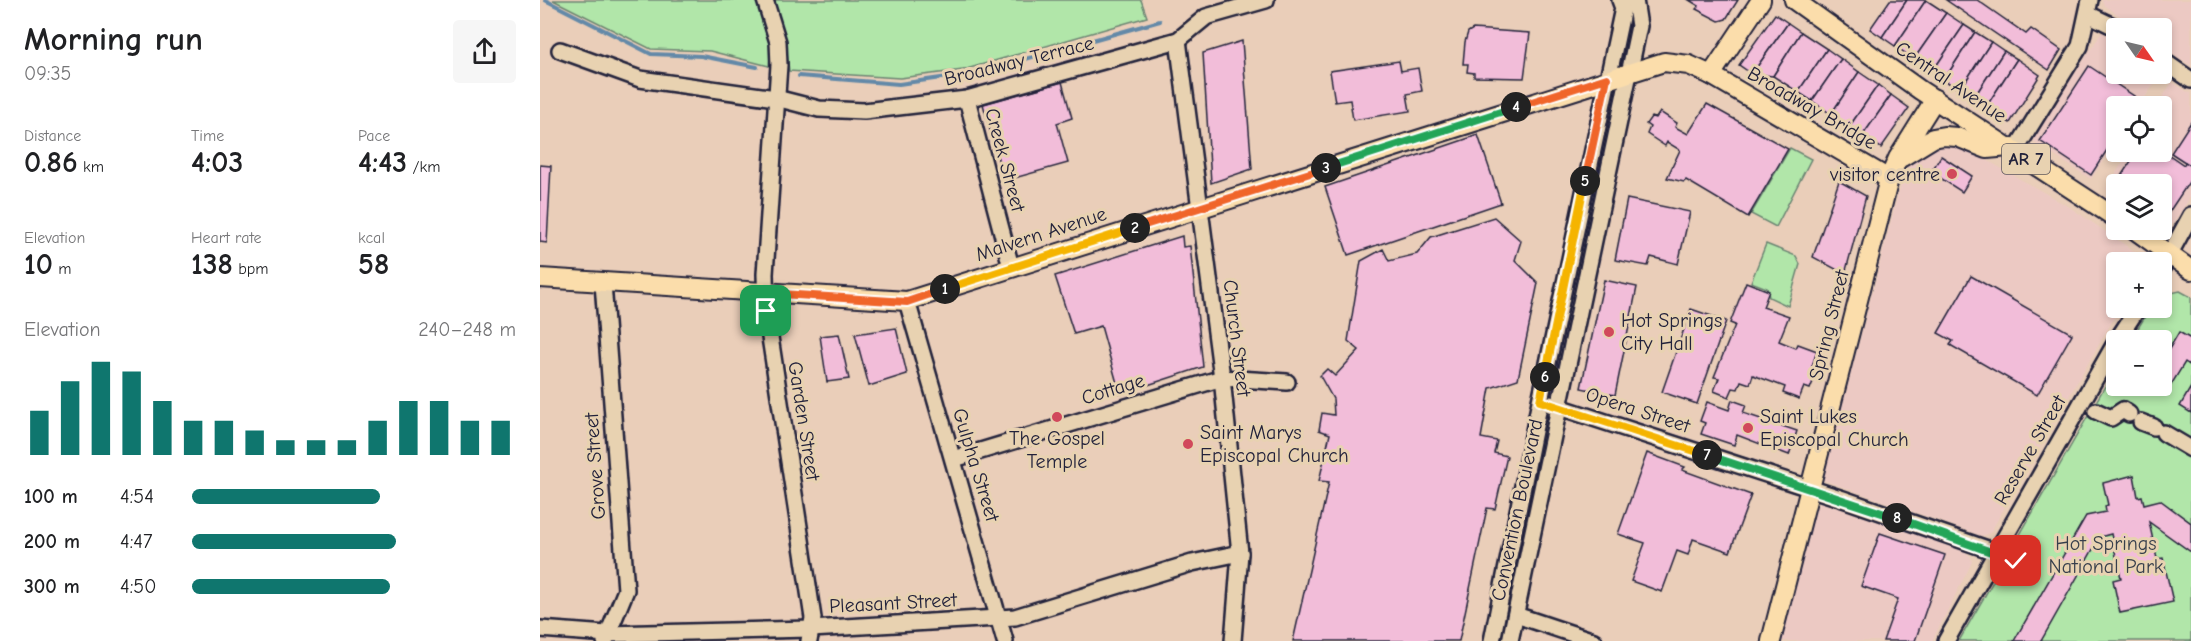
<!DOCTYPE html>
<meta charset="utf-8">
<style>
body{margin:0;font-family:"Comic Neue",sans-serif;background:#f6f6f6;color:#202124;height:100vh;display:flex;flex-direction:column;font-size:22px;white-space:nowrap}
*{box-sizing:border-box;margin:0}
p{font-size:20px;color:#757577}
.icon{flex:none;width:33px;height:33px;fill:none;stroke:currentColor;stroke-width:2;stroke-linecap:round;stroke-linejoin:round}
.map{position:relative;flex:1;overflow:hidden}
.details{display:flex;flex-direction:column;background:#fff;width:540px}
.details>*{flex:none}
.needle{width:39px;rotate:124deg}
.tools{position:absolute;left:1566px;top:18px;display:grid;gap:12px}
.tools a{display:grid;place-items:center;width:66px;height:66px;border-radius:6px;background:#fff;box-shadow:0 3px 9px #0003;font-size:30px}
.pin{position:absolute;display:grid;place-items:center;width:51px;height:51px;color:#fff;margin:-26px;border-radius:12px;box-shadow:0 3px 9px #0006}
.km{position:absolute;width:30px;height:30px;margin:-15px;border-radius:50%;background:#222;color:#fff;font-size:16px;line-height:30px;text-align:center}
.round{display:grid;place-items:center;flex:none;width:63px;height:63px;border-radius:6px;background:#f6f6f6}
.summary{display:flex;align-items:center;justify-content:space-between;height:102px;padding:0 24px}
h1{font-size:33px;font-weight:600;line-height:45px}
.figures{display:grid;grid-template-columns:repeat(3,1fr);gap:9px;height:102px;padding:6px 24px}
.figures div{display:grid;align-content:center}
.figures b{font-size:30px;font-weight:600}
.figures small{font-size:16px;font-weight:400}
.figures p{font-size:16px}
.chart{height:168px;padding:12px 24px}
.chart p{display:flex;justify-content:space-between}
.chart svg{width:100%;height:108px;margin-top:6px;stroke:#0f766e;stroke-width:6}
ul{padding:0 24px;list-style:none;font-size:20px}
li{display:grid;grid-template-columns:96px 72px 1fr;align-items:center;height:45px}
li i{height:15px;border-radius:8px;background:#0f766e}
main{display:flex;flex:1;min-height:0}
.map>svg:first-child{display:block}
.built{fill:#ecc9c3}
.green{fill:#b1e6a9;stroke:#6a8472;stroke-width:1.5}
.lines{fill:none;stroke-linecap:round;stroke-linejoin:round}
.stream{stroke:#6389a8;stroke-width:4}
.building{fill:#f2bdd9;stroke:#22223b;stroke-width:1.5}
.minor-casing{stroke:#22223b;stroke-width:20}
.major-casing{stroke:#22223b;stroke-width:22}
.minor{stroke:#e8d2b1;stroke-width:15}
.major{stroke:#fbddab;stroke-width:18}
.split-1-casing{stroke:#fff;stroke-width:12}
.split-2-casing{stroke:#fff;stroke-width:12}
.split-3-casing{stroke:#fff;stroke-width:12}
.split-4-casing{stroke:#fff;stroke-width:12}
.split-5-casing{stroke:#fff;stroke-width:12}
.split-6-casing{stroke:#fff;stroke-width:12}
.split-7-casing{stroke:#fff;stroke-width:12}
.split-8-casing{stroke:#fff;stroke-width:12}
.split-9-casing{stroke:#fff;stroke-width:12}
.split-1{stroke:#f0652b;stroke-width:8}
.split-2{stroke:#f5b400;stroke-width:8}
.split-3{stroke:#f0652b;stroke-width:8}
.split-4{stroke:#22a559;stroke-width:8}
.split-5{stroke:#f0652b;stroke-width:8}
.split-6{stroke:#f5b400;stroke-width:8}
.split-7{stroke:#f5b400;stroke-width:8}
.split-8{stroke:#22a559;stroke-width:8}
.split-9{stroke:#22a559;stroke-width:8}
.poi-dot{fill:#d1495b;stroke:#e8d2b1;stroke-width:2}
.labels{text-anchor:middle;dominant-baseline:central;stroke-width:6;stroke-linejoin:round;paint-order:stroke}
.shield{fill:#e8d2b1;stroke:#5d575e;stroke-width:1.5}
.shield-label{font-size:18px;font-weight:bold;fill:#22223b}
.street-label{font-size:20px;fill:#22223b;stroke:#e8d2b1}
.poi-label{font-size:20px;fill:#22223b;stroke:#e8d2b1;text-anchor:start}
.park-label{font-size:20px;fill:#373f4c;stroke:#e8d2b1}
</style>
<main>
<section class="details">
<div class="summary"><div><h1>Morning run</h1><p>09:35</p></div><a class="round"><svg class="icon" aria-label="share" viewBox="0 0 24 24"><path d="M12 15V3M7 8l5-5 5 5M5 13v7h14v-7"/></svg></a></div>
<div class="figures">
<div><p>Distance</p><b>0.86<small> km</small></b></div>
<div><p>Time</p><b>4:03</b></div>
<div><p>Pace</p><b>4:43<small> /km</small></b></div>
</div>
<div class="figures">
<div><p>Elevation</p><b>10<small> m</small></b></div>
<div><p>Heart rate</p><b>138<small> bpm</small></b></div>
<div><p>kcal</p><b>58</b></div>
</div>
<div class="chart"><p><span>Elevation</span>240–248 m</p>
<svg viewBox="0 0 160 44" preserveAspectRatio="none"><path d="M5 44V26M15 44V14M25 44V6M35 44V10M45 44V22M55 44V30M65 44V30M75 44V34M85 44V38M95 44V38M105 44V38M115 44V30M125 44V22M135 44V22M145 44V30M155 44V30"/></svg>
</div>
<ul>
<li><b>100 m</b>4:54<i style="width:58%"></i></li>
<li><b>200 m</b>4:47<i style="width:63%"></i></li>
<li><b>300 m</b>4:50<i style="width:61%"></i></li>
</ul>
</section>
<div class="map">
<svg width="1651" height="641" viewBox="0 0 1651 641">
<rect width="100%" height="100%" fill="#eaceb9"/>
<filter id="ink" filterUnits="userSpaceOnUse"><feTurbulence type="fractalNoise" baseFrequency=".0167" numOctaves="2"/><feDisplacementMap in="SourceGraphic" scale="12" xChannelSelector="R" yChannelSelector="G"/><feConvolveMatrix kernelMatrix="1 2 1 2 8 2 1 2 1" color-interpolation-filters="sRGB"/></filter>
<g filter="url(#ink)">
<!-- built -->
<g class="built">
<polygon points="1562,0 1651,0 1651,66 1622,46 1622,28 1597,28 1564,5"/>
<polygon points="1562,32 1576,41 1576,74 1618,74 1619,77 1599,106 1576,106 1576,141 1551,179 1499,146 1494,142 1495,135"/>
<polygon points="1632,82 1651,94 1651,196 1633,224 1627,228 1622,225 1622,184 1576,184 1576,196 1566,189 1589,152 1622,152 1622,106 1617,106"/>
<polygon points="1388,143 1424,147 1531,208 1610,262 1576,262 1576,308 1580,308 1450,533 1442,536 1283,480 1358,194 1369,166"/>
<polygon points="1280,502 1425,551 1431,557 1432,562 1392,641 1242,641 1276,508"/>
</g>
<!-- green -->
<g class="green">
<polygon points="13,0 218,0 232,41 229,66 170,51 111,49"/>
<polygon points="231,0 601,0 607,17 423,70 360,78 249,71 244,32"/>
<polygon points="1250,148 1271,159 1236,227 1211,214"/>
<polygon points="1226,244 1256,256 1260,264 1248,306 1229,297 1227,288 1211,282"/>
<polygon points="1640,291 1651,297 1651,641 1419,641 1576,367 1576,386 1622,386 1622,340 1591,340 1610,308 1622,308 1622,295"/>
</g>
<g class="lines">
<!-- stream -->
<g class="stream">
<polyline points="5,0 111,54 161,56 217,67"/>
<polyline points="259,76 359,84 436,73 620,21"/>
</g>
</g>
<!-- building -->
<g class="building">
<polygon points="1149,0 1198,0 1186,19 1179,21 1156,9 1159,6"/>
<polygon points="1350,0 1367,0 1342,37 1330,29"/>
<polygon points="1367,0 1386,0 1355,46 1342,37"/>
<polygon points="1386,0 1406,13 1374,59 1355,46"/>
<polygon points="1406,0 1437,0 1486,34 1491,29 1521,50 1509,70"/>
<polygon points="1406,13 1424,25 1392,72 1374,59"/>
<polygon points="1235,14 1248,23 1212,74 1199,65"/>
<polygon points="1248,23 1261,32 1233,76 1212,74"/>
<polygon points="1424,25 1435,32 1404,80 1392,72"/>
<polygon points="933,29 990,33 984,78 934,77 934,73 927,72 928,64 923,64 925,42 928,32"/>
<polygon points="1261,32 1287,49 1258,92 1233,76"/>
<polygon points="1435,32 1451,42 1420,90 1404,80"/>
<polygon points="702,41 712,169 671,183 663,53"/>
<polygon points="1451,42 1464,51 1433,99 1420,90"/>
<polygon points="1287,49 1301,59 1272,101 1258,92"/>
<polygon points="1464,51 1477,59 1446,107 1433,99"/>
<polygon points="1301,59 1319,72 1291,114 1272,101"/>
<polygon points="1477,59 1500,75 1470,123 1446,107"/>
<polygon points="859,61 861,71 878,68 882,91 867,94 870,111 813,120 810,100 795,102 790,71"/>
<polygon points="1549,66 1600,100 1596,106 1576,106 1576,136 1551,175 1500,141"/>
<polygon points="1319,72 1338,85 1309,127 1291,114"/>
<polygon points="522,82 532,118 517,123 528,163 464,181 443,104"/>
<polygon points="1338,85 1351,95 1323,135 1309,127"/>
<polygon points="1351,95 1369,108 1341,148 1323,135"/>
<polygon points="1167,104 1248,149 1208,217 1146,180 1144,182 1127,178 1140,150 1127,142 1125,146 1107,134 1110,127 1106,124 1111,117 1116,118 1120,112 1137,123 1135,127 1148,134"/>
<polygon points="1651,122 1651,166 1631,153"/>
<polygon points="938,135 961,203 808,255 785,187"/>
<polygon points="1622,150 1644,165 1645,162 1651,166 1651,179 1623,221 1622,184 1576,184 1576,190 1573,188 1597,152"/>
<polygon points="1401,156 1432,176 1422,192 1391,172"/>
<polygon points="0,165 11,166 7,243 0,242"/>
<polygon points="1299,181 1326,196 1305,274 1273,257"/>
<polygon points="1087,199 1150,212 1138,264 1111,257 1108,266 1075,260"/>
<polygon points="954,217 981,241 975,260 998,283 978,379 950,388 941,438 957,441 954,453 967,456 955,509 947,508 919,641 753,641 789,482 779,481 790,434 779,430 782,413 794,415 793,399 780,376 787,369 795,376 819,350 808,341 821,261 843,249 849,261 877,254 891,237"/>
<polygon points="642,236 643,247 650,246 663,367 580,394 561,326 534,334 515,276"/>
<polygon points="1431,276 1532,334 1497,395 1410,345 1413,341 1398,333"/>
<polygon points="1064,280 1097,287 1075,395 1041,388"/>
<polygon points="1206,282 1229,291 1223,307 1249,316 1239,341 1256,348 1258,344 1277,351 1272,366 1278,369 1270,389 1264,387 1259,399 1243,393 1245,387 1213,375 1210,384 1201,381 1198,389 1193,388 1189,397 1174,391 1179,378 1174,377 1195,325 1190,323"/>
<polygon points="1151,309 1186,321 1157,404 1122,392"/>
<polygon points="356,328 367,374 329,386 315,334"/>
<polygon points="1639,332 1651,339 1651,366 1645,362 1631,385 1622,379 1622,361"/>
<polygon points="299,334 309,379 287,382 280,336"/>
<polygon points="1651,387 1651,413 1640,406"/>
<polygon points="1192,400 1206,405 1203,413 1257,431 1249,455 1197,435 1194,445 1161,434 1165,423 1160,421 1167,402 1189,410"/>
<polygon points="1107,453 1145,467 1142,470 1211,495 1190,552 1153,539 1148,555 1137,551 1122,592 1091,581 1105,543 1078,534"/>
<polygon points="1594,475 1598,497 1602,496 1604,504 1620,500 1651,523 1651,552 1609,522 1617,559 1623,558 1633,602 1580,613 1573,580 1581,578 1571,534 1560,537 1501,641 1474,641 1546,516 1566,512 1565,506 1568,505 1563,483"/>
<polygon points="1340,533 1405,555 1375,641 1343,641 1358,599 1321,586"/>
</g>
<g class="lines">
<!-- minor casing -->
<g class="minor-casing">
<g id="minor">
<polyline points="225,0 238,42 239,65 225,274 226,311 273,618 269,641"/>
<polyline points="1548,14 1577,28"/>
<polyline points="638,40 682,378 700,553 693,641"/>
<polyline points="20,50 100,79 236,98 279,109 324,111 427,99 638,40 666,17 726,0"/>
<polyline points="1622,60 1651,80"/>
<polyline points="427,99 471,267"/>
<polyline points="1475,151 1540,46 1550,0"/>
<polyline points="1622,268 1651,215"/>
<polyline points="63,283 86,590 65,641"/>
<polyline points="367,301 465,641"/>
<polyline points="1577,340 1598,308"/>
<polyline points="1010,404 1303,499 1456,552 1486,567"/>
<polyline points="1556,411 1571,418 1583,410 1589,414"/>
<polyline points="1601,422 1614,427"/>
<polyline points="1624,433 1651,449"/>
<polyline points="414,459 682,378 747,382"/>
<polyline points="976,615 1054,641"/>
<polyline points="0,629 67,634 271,629 475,617 652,563 700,553"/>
<polyline points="952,641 1000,401 1083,8 1080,0"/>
<polyline points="970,641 1099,26 1095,0"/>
<polyline points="1406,641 1576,342"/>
</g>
</g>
<!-- major casing -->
<g class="major-casing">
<g id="major">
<polyline points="1254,0 1380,90 1576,218"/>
<polyline points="1171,75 1221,0"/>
<polyline points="1362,157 1393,138 1404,136 1417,137 1447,149 1469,147"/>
<polyline points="1595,230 1651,270"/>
<polyline points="0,278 367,301 1124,62 1149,65 1171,75 1349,179"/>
<polyline points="1231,641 1349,179 1358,158 1395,99"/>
</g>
</g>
<!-- minor -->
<use href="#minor" class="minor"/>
<!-- major -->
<use href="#major" class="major"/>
</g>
</g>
<g class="lines" filter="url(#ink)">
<!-- split-1 casing -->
<g class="split-1-casing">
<polyline id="split-1" points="226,311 225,293 367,302 405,289"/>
</g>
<!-- split-2 casing -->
<g class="split-2-casing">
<polyline id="split-2" points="405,289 595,228"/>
</g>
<!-- split-3 casing -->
<g class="split-3-casing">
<polyline id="split-3" points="595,228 786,168"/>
</g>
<!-- split-4 casing -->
<g class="split-4-casing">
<polyline id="split-4" points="786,168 976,107"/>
</g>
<!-- split-5 casing -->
<g class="split-5-casing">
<polyline id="split-5" points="976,107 1067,78 1045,181"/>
</g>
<!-- split-6 casing -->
<g class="split-6-casing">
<polyline id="split-6" points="1005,377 1045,181"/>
</g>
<!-- split-7 casing -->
<g class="split-7-casing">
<polyline id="split-7" points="1005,377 1000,401 1167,455"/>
</g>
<!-- split-8 casing -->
<g class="split-8-casing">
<polyline id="split-8" points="1167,455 1357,518"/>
</g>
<!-- split-9 casing -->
<g class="split-9-casing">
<polyline id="split-9" points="1357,518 1476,561"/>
</g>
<!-- split-1 -->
<use href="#split-1" class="split-1"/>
<!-- split-2 -->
<use href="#split-2" class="split-2"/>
<!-- split-3 -->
<use href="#split-3" class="split-3"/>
<!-- split-4 -->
<use href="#split-4" class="split-4"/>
<!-- split-5 -->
<use href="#split-5" class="split-5"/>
<!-- split-6 -->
<use href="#split-6" class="split-6"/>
<!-- split-7 -->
<use href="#split-7" class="split-7"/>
<!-- split-8 -->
<use href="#split-8" class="split-8"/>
<!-- split-9 -->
<use href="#split-9" class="split-9"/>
</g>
<!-- markers -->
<g class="poi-dot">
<circle cx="1412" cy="174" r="6"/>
<circle cx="1069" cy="332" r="6"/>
<circle cx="517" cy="417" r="6"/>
<circle cx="1208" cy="428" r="6"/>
<circle cx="648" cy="444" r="6"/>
</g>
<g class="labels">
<!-- shield labels -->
<rect class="shield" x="1462" y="144" width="48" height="30" rx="4.5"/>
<g class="shield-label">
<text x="1486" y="159">AR 7</text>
</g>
<!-- street labels -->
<g class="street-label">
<text transform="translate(479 61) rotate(-14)">Broadway Terrace</text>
<text transform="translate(1411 82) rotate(34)">Central Avenue</text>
<text transform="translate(1272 108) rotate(30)">Broadway Bridge</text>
<text transform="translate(465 160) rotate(75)">Creek Street</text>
<text transform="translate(501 234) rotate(-18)">Malvern Avenue</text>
<text transform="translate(1289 325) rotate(-76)">Spring Street</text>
<text transform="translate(697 338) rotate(83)">Church Street</text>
<text transform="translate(573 389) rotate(-17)">Cottage</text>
<text transform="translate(1098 410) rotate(18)">Opera Street</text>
<text transform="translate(264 421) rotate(81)">Garden Street</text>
<text transform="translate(1490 450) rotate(-60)">Reserve Street</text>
<text transform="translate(436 465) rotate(73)">Gulpha Street</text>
<text transform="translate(55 466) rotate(-94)">Grove Street</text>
<text transform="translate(977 510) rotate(-78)">Convention Boulevard</text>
<text transform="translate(353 603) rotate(-3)">Pleasant Street</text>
</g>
<!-- poi labels -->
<g class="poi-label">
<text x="1400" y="174" text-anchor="end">visitor centre</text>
<text x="1081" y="320">Hot Springs<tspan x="1081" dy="23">City Hall</tspan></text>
<text x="1220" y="416">Saint Lukes<tspan x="1220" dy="23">Episcopal Church</tspan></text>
<text x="660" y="432">Saint Marys<tspan x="660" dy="23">Episcopal Church</tspan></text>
<text x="517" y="438" text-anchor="middle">The Gospel<tspan x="517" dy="23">Temple</tspan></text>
</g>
<!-- park labels -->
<g class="park-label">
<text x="1566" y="543">Hot Springs<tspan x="1566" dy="23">National Park</tspan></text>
</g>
</g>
</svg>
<div class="tools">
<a><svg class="needle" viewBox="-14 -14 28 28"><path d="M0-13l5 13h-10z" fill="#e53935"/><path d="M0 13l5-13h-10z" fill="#757577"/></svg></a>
<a><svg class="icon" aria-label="locate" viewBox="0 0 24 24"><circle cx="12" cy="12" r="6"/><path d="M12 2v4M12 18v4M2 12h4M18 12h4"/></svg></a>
<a><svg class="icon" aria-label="layers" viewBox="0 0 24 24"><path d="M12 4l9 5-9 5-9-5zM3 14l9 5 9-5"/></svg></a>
<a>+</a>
<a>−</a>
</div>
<div class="pin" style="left:226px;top:311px;background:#1e9e55"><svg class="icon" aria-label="arrive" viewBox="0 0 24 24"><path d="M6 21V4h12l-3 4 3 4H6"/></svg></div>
<div class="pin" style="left:1476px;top:561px;background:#d93025"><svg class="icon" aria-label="check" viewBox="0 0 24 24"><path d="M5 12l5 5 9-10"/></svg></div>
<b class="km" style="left:405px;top:289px">1</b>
<b class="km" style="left:595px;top:228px">2</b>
<b class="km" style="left:786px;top:168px">3</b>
<b class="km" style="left:976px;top:107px">4</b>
<b class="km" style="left:1045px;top:181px">5</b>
<b class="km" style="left:1005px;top:377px">6</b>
<b class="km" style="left:1167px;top:455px">7</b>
<b class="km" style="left:1357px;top:518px">8</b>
</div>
</main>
